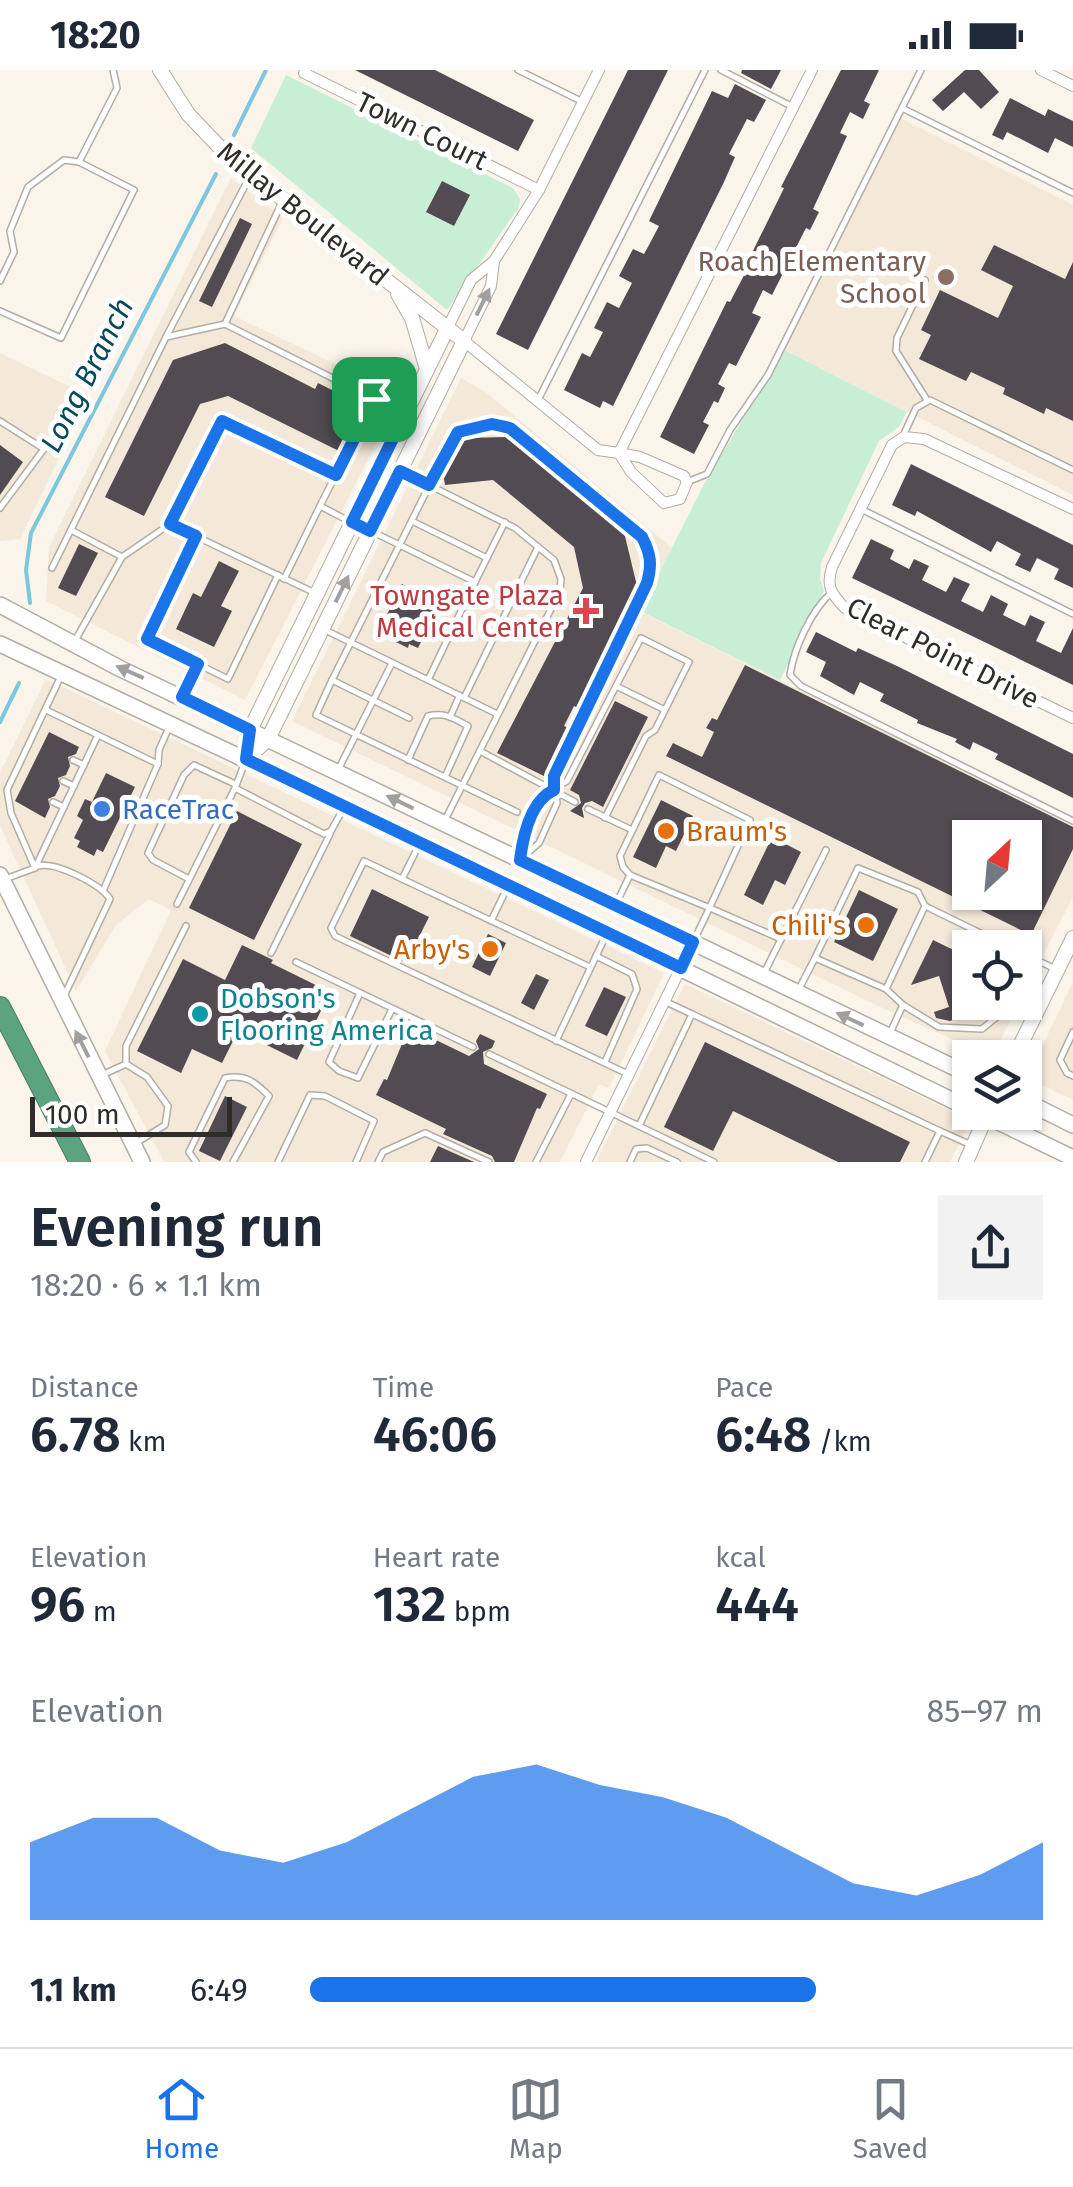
<!DOCTYPE html>
<meta charset="utf-8">
<style>
body{margin:0;font-family:"Fira Sans",sans-serif;background:#f2f2f3;color:#1f2937;height:100vh;display:flex;flex-direction:column;font-size:38px;white-space:nowrap}
*{box-sizing:border-box;margin:0}
p{font-size:32px;color:#747a83}
.icon{flex:none;width:55px;height:55px;fill:none;stroke:currentColor;stroke-width:2;stroke-linecap:round;stroke-linejoin:round}
.map{position:relative;height:1092px;overflow:hidden}
.sheet{display:flex;flex-direction:column;background:#fff;flex:1}
.sheet>*{flex:none}
.needle{width:65px;rotate:26deg}
.fabs{position:absolute;left:952px;top:750px;display:grid;gap:20px}
.fabs a{display:grid;place-items:center;width:90px;height:90px;border-radius:0px;background:#fff;box-shadow:0 2px 8px #0004;font-size:50px}
.scale{position:absolute;left:30px;bottom:25px;width:202px;box-sizing:border-box;padding-left:10px;border:5px solid #2f2d29;border-top:0;font-size:28px;line-height:35px;white-space:nowrap;color:#2f2d29;-webkit-text-stroke:8px #fff;paint-order:stroke}
.pin{position:absolute;display:grid;place-items:center;width:85px;height:85px;color:#fff;margin:-42px;border-radius:20px;box-shadow:0 5px 15px #0006}
.round{display:grid;place-items:center;flex:none;width:105px;height:105px;border-radius:0px;background:#f2f2f3}
.summary{display:flex;align-items:center;justify-content:space-between;height:170px;padding:0 30px}
h1{font-size:55px;font-weight:600;line-height:75px}
.figures{display:grid;grid-template-columns:repeat(3,1fr);gap:15px;height:170px;padding:10px 30px}
.figures div{display:grid;align-content:center}
.figures b{font-size:50px;font-weight:600}
.figures small{font-size:28px;font-weight:400}
.figures p{font-size:28px}
.chart{height:280px;padding:20px 30px}
.chart p{display:flex;justify-content:space-between}
.chart svg{width:100%;height:180px;margin-top:10px;fill:#1a73e8;opacity:.7}
ul{padding:0 30px;list-style:none;font-size:32px}
li{display:grid;grid-template-columns:160px 120px 1fr;align-items:center;height:75px}
li i{height:25px;border-radius:12px;background:#1a73e8}
.status{display:flex;justify-content:space-between;align-items:center;height:70px;padding:0 50px;background:#fff;direction:ltr}
.status svg{height:28px;fill:currentColor}
.menu{display:flex;justify-content:space-around;align-items:center;height:140px;border-top:2px solid #e0e1e3;background:#fff;font-size:28px;color:#747a83}
.menu a{display:grid;justify-items:center;gap:5px}
.menu .current{color:#1a73e8}
.map>svg:first-child{display:block}
.built{fill:#f4e9d9;fill-rule:evenodd}
.green{fill:#c9eed6}
.lines{fill:none;stroke-linecap:round;stroke-linejoin:round}
.stream{stroke:#7dc7de;stroke-width:4}
.building{fill:#524c52;fill-rule:evenodd}
.service-casing{stroke:#b2aca4;stroke-width:8}
.minor-casing{stroke:#b2aca4;stroke-width:12}
.tertiary-casing{stroke:#b2aca4;stroke-width:16}
.secondary-casing{stroke:#b2aca4;stroke-width:18}
.motorway-casing{stroke:#4c7a62;stroke-width:22}
.service{stroke:#fff;stroke-width:5}
.minor{stroke:#fff;stroke-width:10}
.tertiary{stroke:#fff;stroke-width:14}
.secondary{stroke:#fff;stroke-width:15}
.motorway{stroke:#5ca480;stroke-width:20}
.oneway{fill:#a1a09f}
.route-casing{stroke:#fff;stroke-width:20}
.route{stroke:#1a73e8;stroke-width:12}
.education-dot{fill:#8d6e63;stroke:#fff;stroke-width:4}
.health-dot{fill:#e0444e;stroke:#fff;stroke-width:4}
.shop-dot{fill:#3f7fe0;stroke:#fff;stroke-width:4}
.food-dot{fill:#e8710a;stroke:#fff;stroke-width:4}
.culture-dot{fill:#0f9aa8;stroke:#fff;stroke-width:4}
.labels{text-anchor:middle;dominant-baseline:central;stroke-width:10;stroke-linejoin:round;paint-order:stroke}
.street-label{font-size:28px;fill:#2f2d29;stroke:#fff}
.education-label{font-size:28px;fill:#785e54;stroke:#fff;text-anchor:end}
.health-label{font-size:28px;fill:#be3a42;stroke:#fff;text-anchor:end}
.shop-label{font-size:28px;fill:#366cbe;stroke:#fff;text-anchor:start}
.food-label{font-size:28px;fill:#c56008;stroke:#fff;text-anchor:end}
.culture-label{font-size:28px;fill:#0d838f;stroke:#fff;text-anchor:start}
.water-label{font-size:30px;font-style:italic;fill:#06495a;stroke:#fff}
</style>
<div class="status"><b>18:20</b><svg viewBox="0 0 49 12"><path d="M0 12V9h3v3zM5 12V6h3v6zM10 12V3h3v9zM15 12V0h3v12zM26 1h20v11H26zM47 4h2v5h-2z"/></svg></div>
<div class="map">
<svg width="1073" height="1092" viewBox="0 0 1073 1092">
<rect width="100%" height="100%" fill="#faf4eb"/>
<!-- built -->
<g class="built">
<polygon points="900,48 1073,135 1073,425 784,280"/>
<polygon points="231,108 283,148 234,246 401,325 245,630 46,531 49,477"/>
<polygon points="0,283 89,326 20,469 0,471"/>
<path d="M461 308 487 323 672 478 640 542 1073 753V827L1025 921V878H970V932L1019 933 992 987 878 936 292 651ZM970 768H1025V822H970Z"/>
<polygon points="46,609 664,903 609,1018 599,1014 560,1092 164,1092 105,981 171,840 149,829 116,855 76,921 0,756 0,703"/>
<polygon points="1073,912 1073,1030 1027,1008"/>
<polygon points="685,914 957,1044 966,1060 950,1092 596,1092"/>
</g>
<!-- green -->
<g class="green">
<polygon points="286,5 513,118 520,129 519,137 447,240 251,78"/>
<polygon points="784,280 907,342 899,357 879,371 821,493 820,509 824,521 780,610 640,541 703,416"/>
</g>
<g class="lines">
<!-- stream -->
<g class="stream">
<polyline points="234,65 266,0"/>
<polyline points="30,533 26,500 31,463 216,104"/>
<polyline points="0,652 19,613"/>
</g>
</g>
<!-- building -->
<g class="building">
<polygon points="355,0 435,0 534,50 518,81"/>
<polygon points="628,0 668,0 528,280 496,264"/>
<polygon points="742,0 781,0 771,19 741,3"/>
<polygon points="841,0 879,0 864,31 870,34 863,49 850,42 840,63 847,66 813,139 819,142 810,160 806,158 772,225 763,220 752,243 761,247 736,296 729,293 718,314 725,318 718,333 714,331 703,352 709,355 694,384 660,367 727,231 730,232 752,190 749,189 784,118 781,117"/>
<polygon points="965,0 979,0 999,22 981,39 964,22 943,41 932,30"/>
<polygon points="735,14 766,30 754,52 747,49 729,84 735,87 724,112 613,336 603,331 600,338 564,320 582,283 590,287 603,262 594,258 607,232 619,238 632,213 619,206 633,179 644,184 649,175 659,156 649,151 712,21 728,28"/>
<polygon points="1010,28 1045,46 1048,39 1073,51 1073,77 1055,68 1048,83 1007,62 1003,70 992,65"/>
<polygon points="442,111 470,125 454,156 426,142"/>
<polygon points="240,148 252,154 212,237 199,231"/>
<polygon points="994,175 1065,209 1073,192 1073,351 1046,338 1044,344 1003,324 1005,318 971,302 966,311 919,289 931,265 921,260 940,220 998,248 1013,216 981,200"/>
<polygon points="225,273 315,319 318,313 362,335 339,381 228,326 200,334 144,446 105,427 173,290"/>
<polygon points="506,367 624,462 637,516 578,638 574,636 564,656 571,659 548,708 497,683 583,518 574,477 493,410 445,415 443,402 457,374 465,368"/>
<polygon points="0,375 23,392 0,425"/>
<polygon points="911,394 1073,475 1073,518 1054,509 1059,499 1037,488 1030,502 1015,495 1021,484 997,471 991,482 917,441 915,446 892,435"/>
<polygon points="871,469 894,480 890,489 909,499 914,489 929,496 922,510 946,522 954,507 970,514 961,531 983,542 991,525 1008,534 1003,545 1025,556 1030,545 1045,552 1036,571 1061,583 1073,558 1073,615 852,508"/>
<polygon points="79,474 98,483 76,526 58,518"/>
<polygon points="219,491 239,501 221,536 232,541 214,577 176,559 193,523 201,527"/>
<polygon points="402,514 440,533 418,578 409,574 408,578 378,563"/>
<polygon points="816,562 856,582 858,578 897,596 1073,684 1073,728 995,689 998,684 973,672 970,680 955,672 957,669 917,653 918,650 880,631 884,624 860,612 854,625 820,606 826,592 806,582"/>
<path d="M745 595 1073 757V779L1031 865 666 686 673 673 702 687 714 662 706 658 712 648 717 650ZM970 768H1025V822H970Z"/>
<polygon points="615,631 648,647 603,737 592,731 585,733 582,738 584,748 570,741 581,733 579,725 570,720"/>
<polygon points="49,662 79,677 76,684 68,687 70,696 66,705 58,708 60,716 55,726 48,729 50,737 45,748 15,731"/>
<polygon points="106,703 135,717 103,782 97,779 94,786 77,777 80,771 74,768 83,750 77,746 85,729 92,732"/>
<polygon points="661,730 693,746 676,781 666,776 656,798 633,787"/>
<polygon points="237,741 302,774 254,870 189,838"/>
<polygon points="772,767 801,782 785,815 775,810 763,835 744,825"/>
<polygon points="372,819 429,847 406,893 350,866"/>
<polygon points="859,820 898,839 873,891 834,872"/>
<polygon points="488,864 506,873 490,906 472,897"/>
<polygon points="933,870 968,887 970,896 953,902 962,931 970,929 970,932 998,932 996,936 950,951 936,948 934,942 949,937 939,906 911,915"/>
<polygon points="242,875 273,890 271,893 330,922 297,990 238,961 222,993 192,979 181,1003 137,981 183,889 225,910"/>
<polygon points="536,904 549,910 534,940 521,933"/>
<polygon points="604,917 626,927 607,966 585,956"/>
<polygon points="409,957 469,986 479,979 476,971 480,964 495,971 492,978 483,982 484,994 547,1024 540,1039 537,1038 514,1092 495,1092 492,1086 443,1064 446,1059 376,1025 384,1009 387,1010"/>
<polygon points="705,972 910,1072 900,1092 838,1092 733,1041 713,1081 664,1057"/>
<polygon points="225,1026 247,1037 220,1091 199,1081"/>
<polygon points="438,1076 474,1092 430,1092"/>
</g>
<g class="lines">
<!-- service casing -->
<g class="service-casing">
<g id="service">
<polyline points="518,0 583,32"/>
<polyline points="721,0 791,36"/>
<polyline points="902,38 1073,123"/>
<polyline points="79,92 117,18 113,0"/>
<polyline points="925,210 897,268 896,281 927,330"/>
<polyline points="0,211 14,182 10,161 28,117 64,90 79,92 134,120 61,268 0,241"/>
<polyline points="893,224 913,233"/>
<polyline points="225,254 283,130"/>
<polyline points="166,267 250,106"/>
<polyline points="374,329 403,343"/>
<polyline points="538,330 705,0"/>
<polyline points="0,351 44,379 0,438"/>
<polyline points="903,366 916,338 930,330 1073,400"/>
<polyline points="403,402 515,458 554,490 561,509 560,521 445,750"/>
<polyline points="687,412 707,404 730,360 768,305 921,0"/>
<polyline points="863,440 1073,544"/>
<polyline points="412,451 487,488"/>
<polyline points="170,454 222,351 335,405"/>
<polyline points="71,460 122,487 76,569"/>
<polyline points="195,466 147,569 228,609 278,505"/>
<polyline points="122,487 170,454 313,522"/>
<polyline points="52,498 166,267 225,254 374,329 320,436 349,451"/>
<polyline points="284,509 320,436"/>
<polyline points="475,512 505,452"/>
<path d="M831 523C811 541 794 578 790 605L801 616 1073 751"/>
<polyline points="323,559 428,610 475,512 373,462"/>
<polyline points="332,610 316,645 517,742"/>
<polyline points="428,610 497,644"/>
<polyline points="184,623 197,594"/>
<polyline points="464,628 538,477"/>
<polyline points="450,647 459,627"/>
<path d="M409 648 332 610 452 370 470 357 504 355 627 452C641 466 649 476 652 497L586 644 554 706 557 733 539 773 522 788"/>
<polyline points="98,665 158,694 159,680 170,655"/>
<polyline points="480,681 575,732"/>
<polyline points="73,690 84,695"/>
<path d="M408 690 428 646C445 642 453 648 468 656L445 707"/>
<polyline points="245,692 235,718 324,764 331,761 342,741"/>
<polyline points="337,702 392,593"/>
<polyline points="63,711 74,716"/>
<polyline points="53,732 64,737"/>
<polyline points="588,739 632,760"/>
<polyline points="605,748 646,666 655,660 689,592 641,568 616,616 665,640"/>
<polyline points="419,775 402,809 590,897"/>
<polyline points="520,787 523,765 542,725 567,711 616,616"/>
<path d="M38 796C55 791 100 814 110 829L65 924"/>
<polyline points="35,798 98,665 46,640"/>
<polyline points="5,809 35,798 11,743 7,720 60,608"/>
<polyline points="189,809 153,790 148,783 184,705 194,695 235,714"/>
<polyline points="402,809 364,791 331,858 335,866 628,1004"/>
<polyline points="103,821 158,694"/>
<polyline points="177,834 235,718"/>
<polyline points="616,834 630,805"/>
<polyline points="491,851 507,818"/>
<path d="M694 870C714 830 731 790 750 750L659 705 620 786 623 797 630 805 710 838 781 869"/>
<polyline points="271,883 330,764"/>
<polyline points="1025,884 1055,899"/>
<polyline points="596,886 632,904 637,919 605,992"/>
<polyline points="815,888 858,798 918,822 925,836"/>
<polyline points="296,892 473,977"/>
<polyline points="763,905 826,780"/>
<polyline points="799,919 815,888 886,919"/>
<polyline points="360,923 329,992 339,1001 358,1008 392,939"/>
<polyline points="664,931 692,944"/>
<polyline points="1016,932 1035,939"/>
<polyline points="903,935 886,919 925,836 1011,878"/>
<polyline points="1073,962 1060,990 1067,1003 1073,1006"/>
<polyline points="890,963 903,935 939,957 982,959 998,946 1005,932"/>
<polyline points="556,971 606,865"/>
<polyline points="489,984 714,1092"/>
<polyline points="102,1005 126,994"/>
<polyline points="639,1056 692,944 940,1061 925,1092"/>
<polyline points="940,1061 969,1074"/>
<polyline points="136,1073 165,1055 168,1036 147,1007 126,994 126,976 186,856"/>
<path d="M196 1092 189 1082 225 1008C246 1004 255 1012 269 1026L233 1092"/>
<polyline points="278,1092 310,1025 325,1026 374,1051 356,1092"/>
<polyline points="378,1092 383,1082 425,1063 489,1092"/>
<polyline points="536,1092 571,1024"/>
<polyline points="630,1092 636,1079 647,1078 677,1092"/>
</g>
</g>
<!-- minor casing -->
<g class="minor-casing">
<g id="minor">
<polyline points="306,0 304,3 539,120"/>
<polyline points="1041,0 1073,16"/>
<polyline points="494,191 491,216 464,271 598,380 619,383 631,402 664,433 680,429 687,412 684,406 640,387 619,383 812,0"/>
<polyline points="448,257 471,210 494,191 539,120 599,0"/>
<path d="M1073 439 924 369 904 367 892 375 832 497C826 516 831 524 845 538L1073 648"/>
<polyline points="586,1092 693,873"/>
</g>
</g>
<!-- tertiary casing -->
<g class="tertiary-casing">
<g id="tertiary">
<polyline points="160,0 188,44 228,86 464,271 268,669 246,689"/>
<polyline points="398,224 412,248 427,299"/>
<polyline points="246,689 250,660 448,257"/>
<polyline points="1014,988 1073,868"/>
<polyline points="966,1092 988,1042"/>
</g>
</g>
<!-- secondary casing -->
<g class="secondary-casing">
<g id="secondary">
<polyline points="0,535 121,599 970,1005"/>
<polyline points="0,574 420,772 970,1039"/>
<polyline points="0,805 142,1092"/>
<polyline points="1025,1031 1073,1055"/>
<polyline points="978,1042 1073,1088"/>
</g>
</g>
<!-- motorway casing -->
<g class="motorway-casing">
<polyline id="motorway" points="0,937 80,1092"/>
</g>
<!-- service -->
<use href="#service" class="service"/>
<!-- minor -->
<use href="#minor" class="minor"/>
<!-- tertiary -->
<use href="#tertiary" class="tertiary"/>
<!-- secondary -->
<use href="#secondary" class="secondary"/>
<!-- motorway -->
<use href="#motorway" class="motorway"/>
</g>
<!-- one-way arrows -->
<defs><path id="oneway-solid" d="M-6-.8H1V-3.2L6.5 0L1 3.2V.8H-6Z" transform="scale(2.5)"/></defs>
<g class="oneway">
<use href="#oneway-solid" transform="translate(483 232) rotate(-64)"/>
<use href="#oneway-solid" transform="translate(342 519) rotate(-64)"/>
<use href="#oneway-solid" transform="translate(130 602) rotate(-156)"/>
<use href="#oneway-solid" transform="translate(400 732) rotate(-154)"/>
<use href="#oneway-solid" transform="translate(850 949) rotate(-155)"/>
<use href="#oneway-solid" transform="translate(82 974) rotate(-117)"/>
</g>
<g class="lines">
<!-- route casing -->
<g class="route-casing">
<path id="route" d="M374 329 405 344 352 452 370 461 400 401 429 415 458 362 492 354 510 358 642 467C651 484 652 495 647 513L554 706V720C530 731 523 766 520 790L693 872 681 898 246 689 250 660 182 627 198 594 147 569 196 466 170 454 222 351 336 405Z"/>
</g>
<!-- route -->
<use href="#route" class="route"/>
</g>
<!-- markers -->
<circle class="education-dot" cx="946" cy="207" r="10"/>
<path class="health-dot" d="M581 526h10v10h10v10h-10v10h-10v-10h-10v-10h10z"/>
<circle class="shop-dot" cx="102" cy="739" r="10"/>
<g class="food-dot">
<circle cx="666" cy="761" r="10"/>
<circle cx="866" cy="855" r="10"/>
<circle cx="490" cy="879" r="10"/>
</g>
<circle class="culture-dot" cx="200" cy="944" r="10"/>
<g class="labels">
<!-- street labels -->
<g class="street-label">
<text transform="translate(422 61) rotate(26)">Town Court</text>
<text transform="translate(303 144) rotate(39)">Millay Boulevard</text>
<text transform="translate(943 583) rotate(27)">Clear Point Drive</text>
</g>
<!-- education labels -->
<g class="education-label">
<text x="926" y="191">Roach Elementary<tspan x="926" dy="32">School</tspan></text>
</g>
<!-- health labels -->
<g class="health-label">
<text x="564" y="525">Towngate Plaza<tspan x="564" dy="32">Medical Center</tspan></text>
</g>
<!-- shop labels -->
<g class="shop-label">
<text x="122" y="739">RaceTrac</text>
</g>
<!-- food labels -->
<g class="food-label">
<text x="686" y="761" text-anchor="start">Braum's</text>
<text x="846" y="855">Chili's</text>
<text x="470" y="879">Arby's</text>
</g>
<!-- culture labels -->
<g class="culture-label">
<text x="220" y="928">Dobson's<tspan x="220" dy="32">Flooring America</tspan></text>
</g>
<!-- water labels -->
<g class="water-label">
<text transform="translate(87 305) rotate(-63)">Long Branch</text>
</g>
</g>
</svg>
<div class="fabs">
<a><svg class="needle" viewBox="-14 -14 28 28"><path d="M0-13l5 13h-10z" fill="#e53935"/><path d="M0 13l5-13h-10z" fill="#747a83"/></svg></a>
<a><svg class="icon" aria-label="locate" viewBox="0 0 24 24"><circle cx="12" cy="12" r="6"/><path d="M12 2v4M12 18v4M2 12h4M18 12h4"/></svg></a>
<a><svg class="icon" aria-label="layers" viewBox="0 0 24 24"><path d="M12 4l9 5-9 5-9-5zM3 14l9 5 9-5"/></svg></a>
</div>
<div class="scale">100 m</div>
<div class="pin" style="left:374px;top:329px;background:#1e9e55"><svg class="icon" aria-label="arrive" viewBox="0 0 24 24"><path d="M6 21V4h12l-3 4 3 4H6"/></svg></div>
</div>
<section class="sheet">
<div class="summary"><div><h1>Evening run</h1><p>18:20 · 6 × 1.1 km</p></div><a class="round"><svg class="icon" aria-label="share" viewBox="0 0 24 24"><path d="M12 15V3M7 8l5-5 5 5M5 13v7h14v-7"/></svg></a></div>
<div class="figures">
<div><p>Distance</p><b>6.78<small> km</small></b></div>
<div><p>Time</p><b>46:06</b></div>
<div><p>Pace</p><b>6:48<small> /km</small></b></div>
</div>
<div class="figures">
<div><p>Elevation</p><b>96<small> m</small></b></div>
<div><p>Heart rate</p><b>132<small> bpm</small></b></div>
<div><p>kcal</p><b>444</b></div>
</div>
<div class="chart"><p><span>Elevation</span>85–97 m</p>
<svg viewBox="0 0 160 44" preserveAspectRatio="none"><path d="M0 44V25L10 19L20 19L30 27L40 30L50 25L60 17L70 9L80 6L90 11L100 14L110 19L120 27L130 35L140 38L150 33L160 25V44z"/></svg>
</div>
<ul>
<li><b>1.1 km</b>6:49<i style="width:69%"></i></li>
</ul>
</section>
<nav class="menu">
<a class="current"><svg class="icon" aria-label="home" viewBox="0 0 24 24"><path d="M3 11l9-7 9 7M6 9v11h12V9"/></svg>Home</a>
<a><svg class="icon" aria-label="map" viewBox="0 0 24 24"><path d="M3 6l6-2 6 2 6-2v14l-6 2-6-2-6 2zM9 4v14M15 6v14"/></svg>Map</a>
<a><svg class="icon" aria-label="saved" viewBox="0 0 24 24"><path d="M7 4h10v16l-5-4-5 4z"/></svg>Saved</a>
</nav>
